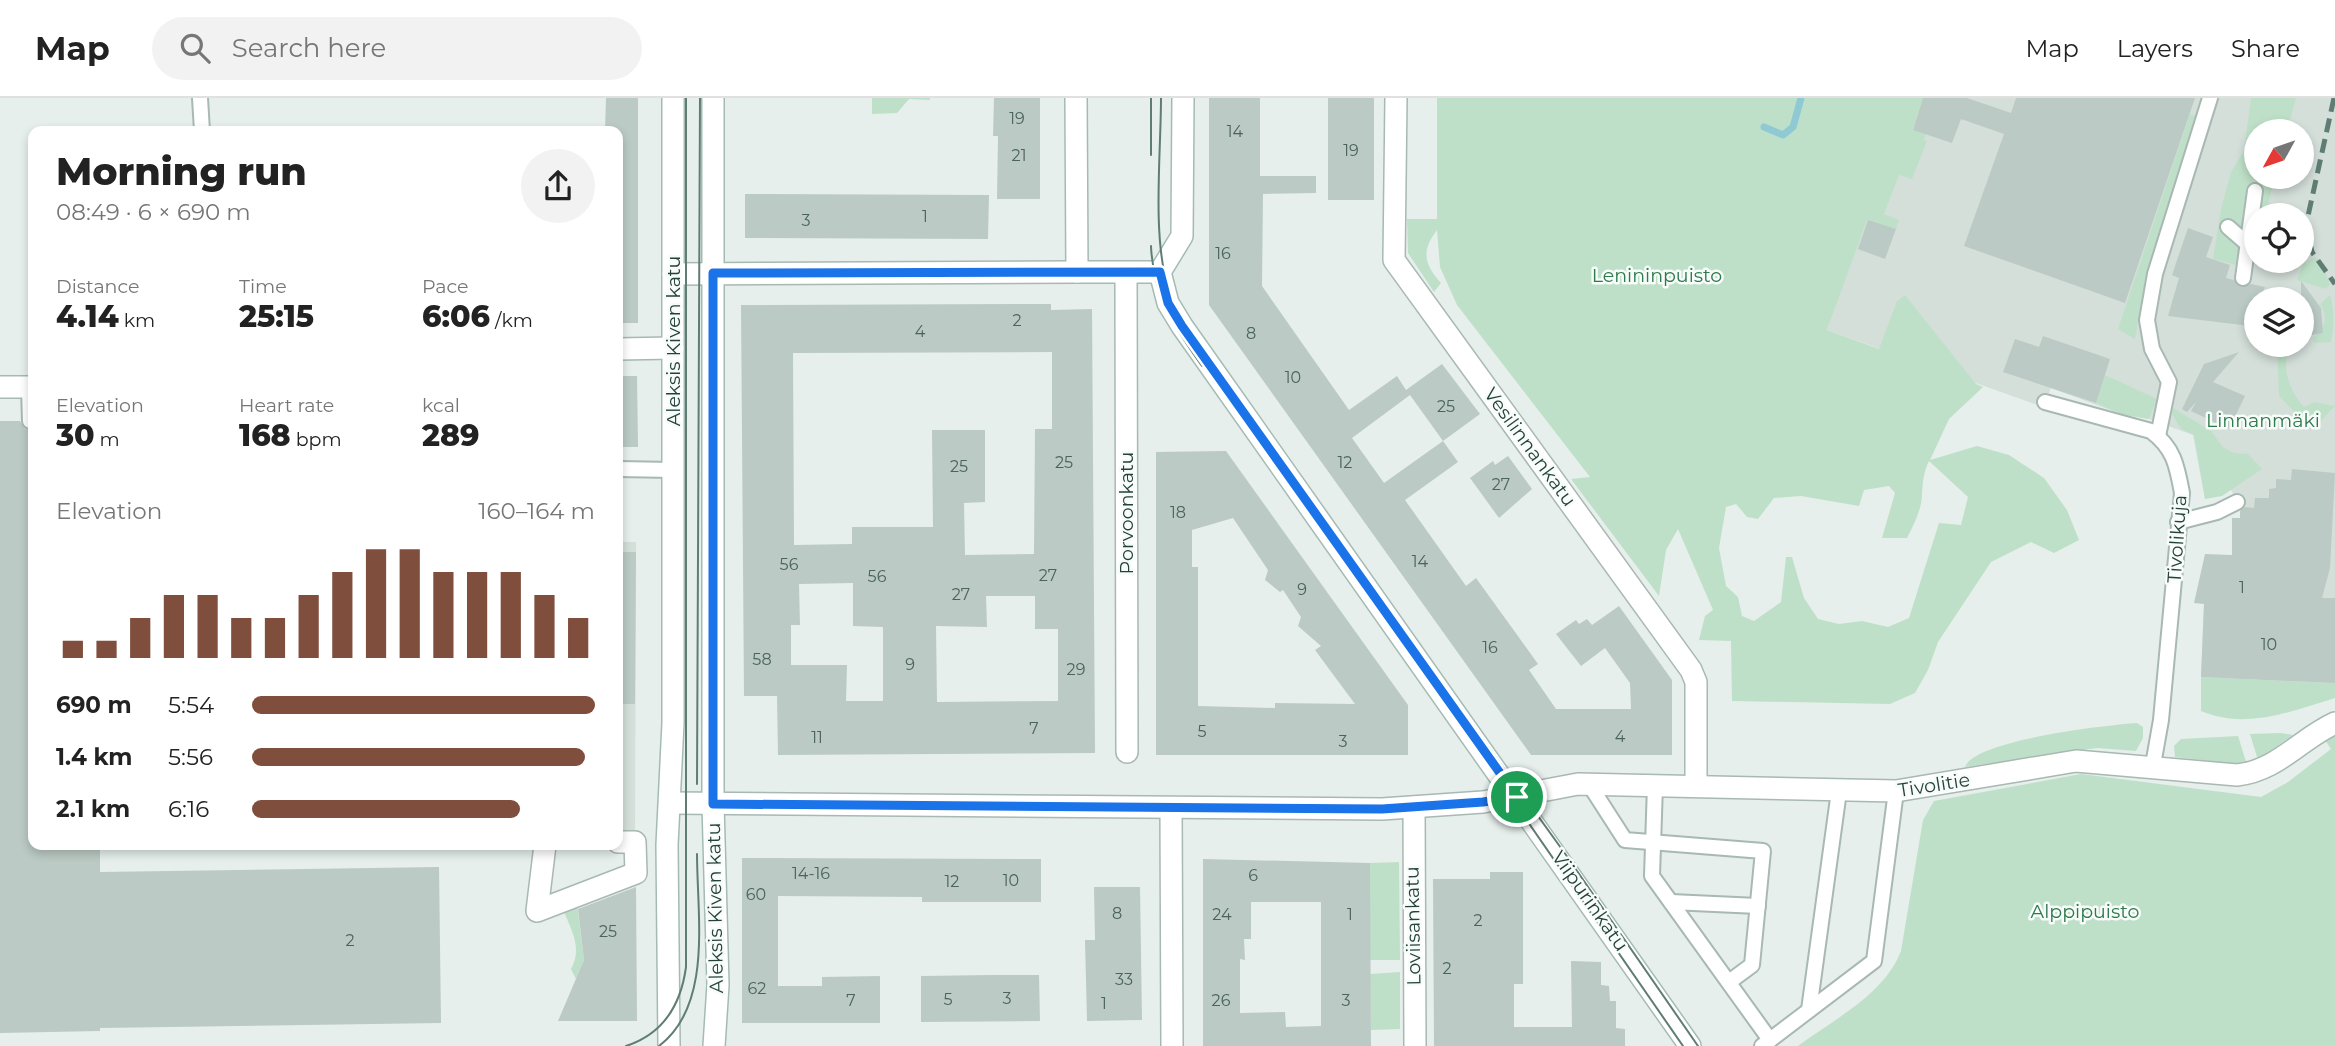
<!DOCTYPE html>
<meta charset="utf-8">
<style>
body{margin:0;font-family:Montserrat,sans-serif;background:#f2f2f2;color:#222;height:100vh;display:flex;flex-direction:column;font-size:26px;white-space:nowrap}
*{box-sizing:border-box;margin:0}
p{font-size:23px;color:#767676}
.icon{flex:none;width:38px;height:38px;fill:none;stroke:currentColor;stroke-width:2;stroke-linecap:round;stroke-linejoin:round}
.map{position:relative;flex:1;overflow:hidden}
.side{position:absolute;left:28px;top:28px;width:595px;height:724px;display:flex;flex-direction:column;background:#fff;border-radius:14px;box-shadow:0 4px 10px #0003}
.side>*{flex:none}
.needle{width:46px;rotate:230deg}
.fabs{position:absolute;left:2244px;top:21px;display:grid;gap:14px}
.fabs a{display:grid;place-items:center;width:70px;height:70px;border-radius:50%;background:#fff;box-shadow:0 4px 10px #0003;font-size:35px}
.pin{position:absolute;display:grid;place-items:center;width:60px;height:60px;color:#fff;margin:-30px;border:4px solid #fff;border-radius:50%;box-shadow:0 2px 7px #0007}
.round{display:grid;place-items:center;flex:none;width:74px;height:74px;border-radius:37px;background:#f2f2f2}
.overview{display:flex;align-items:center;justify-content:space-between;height:119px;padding:0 28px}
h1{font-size:38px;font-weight:800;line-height:52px}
.metrics{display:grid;grid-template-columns:repeat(3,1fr);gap:10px;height:119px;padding:7px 28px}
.metrics div{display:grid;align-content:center}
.metrics b{font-size:30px;font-weight:800}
.metrics small{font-size:19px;font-weight:400}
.metrics p{font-size:19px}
.chart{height:196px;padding:14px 28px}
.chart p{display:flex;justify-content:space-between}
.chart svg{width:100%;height:126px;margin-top:7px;stroke:#804e3d;stroke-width:6}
ul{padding:0 28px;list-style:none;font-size:23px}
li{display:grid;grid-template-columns:112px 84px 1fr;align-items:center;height:52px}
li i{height:18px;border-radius:9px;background:#804e3d}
header{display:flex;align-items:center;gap:42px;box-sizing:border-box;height:98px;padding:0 35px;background:#fff;border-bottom:2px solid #e0e0e0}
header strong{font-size:33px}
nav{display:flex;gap:38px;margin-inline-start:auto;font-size:24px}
.search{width:490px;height:63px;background:#f2f2f2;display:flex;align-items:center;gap:18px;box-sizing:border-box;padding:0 24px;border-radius:38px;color:#767676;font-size:26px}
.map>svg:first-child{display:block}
.built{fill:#d4dfda;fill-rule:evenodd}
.green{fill:#bfe0c8;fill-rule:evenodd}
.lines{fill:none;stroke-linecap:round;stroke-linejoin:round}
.stream{stroke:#8ec9d4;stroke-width:7}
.building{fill:#bbcac4;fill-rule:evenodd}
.lane-casing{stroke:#a8b8b2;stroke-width:18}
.street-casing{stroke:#a8b8b2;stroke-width:24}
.secondary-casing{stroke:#a4bbb3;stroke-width:24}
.lane{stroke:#fff;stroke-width:14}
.street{stroke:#fff;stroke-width:21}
.secondary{stroke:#fff;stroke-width:21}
.tram{stroke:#5f7d75;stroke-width:2}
.rail{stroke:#5f7d75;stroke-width:5;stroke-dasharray:14 7;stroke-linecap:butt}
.route-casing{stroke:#fff;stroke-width:14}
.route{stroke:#1a73e8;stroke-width:9}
.labels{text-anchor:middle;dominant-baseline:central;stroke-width:5;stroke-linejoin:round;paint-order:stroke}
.number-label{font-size:16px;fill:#4a645c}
.park-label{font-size:19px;fill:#2d7a4b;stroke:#f7fbf9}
.street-label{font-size:19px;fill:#24423a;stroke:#f7fbf9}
</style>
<header>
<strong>Map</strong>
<div class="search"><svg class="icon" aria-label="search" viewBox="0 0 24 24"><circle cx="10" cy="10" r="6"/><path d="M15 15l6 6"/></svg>Search here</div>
<nav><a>Map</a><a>Layers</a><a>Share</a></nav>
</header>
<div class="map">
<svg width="2335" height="948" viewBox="0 0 2335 948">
<rect width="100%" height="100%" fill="#e6efeb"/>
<!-- built -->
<g class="built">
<path d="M1907 0H2335V585L2201 579 2204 506 2232 464V420H2240L2241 409 2231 392 2205 401 2193 337 2149 321 2121 316 2051 290 2043 309 1827 232ZM2256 33H2301V79H2256ZM2256 117H2301V163H2256ZM2256 201H2301V247H2256Z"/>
<polygon points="618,444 636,444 635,744 618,744"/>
</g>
<!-- green -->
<g class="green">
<polygon points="872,0 930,0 930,2 909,1 897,15 872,16"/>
<path d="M1437 0H1923L1913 31 1926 36 1924 42 1927 43 1912 81 1899 77 1884 116 1899 122 1896 131 1867 122 1827 232 1879 251 1897 203 1905 197 1976 286 1983 289 1949 321 1930 362 1977 348 2009 357 2044 380 2067 412 2079 442 2054 455 2031 444 1991 464 1938 544 1928 572 1915 595 1890 606 1732 603 1731 543 1699 542 1705 518 1713 512 1678 431 1666 452 1659 498 1571 381 1590 379 1457 207 1440 169 1437 132C1421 153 1424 166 1441 185L1434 194 1408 155 1407 121H1437ZM1929 363 1968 399 1961 427 1939 425 1909 520 1888 529 1862 523 1839 526 1818 521 1804 500 1792 459H1786L1781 504 1754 523 1742 518 1738 499 1726 488 1719 450 1726 409 1736 406 1747 419 1758 421 1774 400 1801 398 1859 408 1864 392 1889 388 1895 395 1882 440H1907C1914 426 1922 411 1922 396 1923 383 1923 376 1929 363Z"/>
<polygon points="2251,0 2296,0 2287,33 2256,33 2256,79 2275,79 2265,117 2257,117 2242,145 2240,168 2213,161 2221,111 2231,74 2244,53"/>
<polygon points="2190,16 2196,19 2145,186 2135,241 2118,231"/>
<polygon points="2315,159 2322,164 2330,187 2326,191 2297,182 2303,166"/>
<path d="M2330 197C2335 214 2334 229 2331 244L2314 245 2313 240C2325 231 2329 219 2320 206Z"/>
<path d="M2277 247H2290C2281 269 2288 288 2301 306L2304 309 2314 304 2335 308 2315 329 2307 327 2279 298Z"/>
<polygon points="2105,277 2157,301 2149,321 2121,316 2096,305"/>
<polygon points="2173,310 2211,333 2223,349 2234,355 2248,356 2262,371 2222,398 2205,401 2194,337 2181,331 2172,316"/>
<path d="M2201 579 2335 585V600C2289 614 2247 632 2201 613Z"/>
<path d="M2137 625 2143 629V640L2136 653 2097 650 1965 669C1974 642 2107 627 2137 625Z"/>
<polygon points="2281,635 2293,637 2258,662 2250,636"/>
<polygon points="2238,638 2247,667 2175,659 2174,648 2181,641"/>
<path d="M2335 638V948H1798C1834 921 1884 897 1901 853L1923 722 1934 703 2081 676 2261 699 2288 684 2331 651 2325 642Z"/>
<polygon points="1399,764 1400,862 1370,862 1370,765"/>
<path d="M577 805 584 862 576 881 571 871C583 850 571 832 563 811Z"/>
<polygon points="1400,874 1400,931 1371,932 1370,876"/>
</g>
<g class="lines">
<!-- stream -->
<polyline class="stream" points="1764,29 1783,37 1793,29 1801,0"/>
</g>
<!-- building -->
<g class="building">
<polygon points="606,0 638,0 638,225 618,225 618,33 605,33"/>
<polygon points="994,0 1040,0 1040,101 997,101 998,38 993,38"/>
<path d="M1209 0H1260V78H1316V95L1263 96 1262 188 1349 312 1397 278 1406 292 1442 266 1480 316 1443 343 1458 364 1405 402 1466 488 1476 480 1538 566 1529 572 1556 611H1631L1630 585 1605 550 1581 568 1556 536 1576 522 1579 526 1587 521 1592 527 1619 508 1672 582V657H1531L1209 207ZM1410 297 1443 343 1384 385 1352 340Z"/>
<rect x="1328" y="0" width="46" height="102"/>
<polygon points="1923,0 1967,0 2011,15 2016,0 2195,0 2125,205 1964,148 2004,36 1961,21 1952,45 1913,32"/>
<polygon points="745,96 989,97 988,141 745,140"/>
<polygon points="1868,122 1896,131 1885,161 1858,151"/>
<polygon points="2188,130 2213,139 2206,159 2230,167 2226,180 2234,182 2241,189 2251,186 2265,189 2260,201 2256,201 2250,228 2168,218 2179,180 2172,177"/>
<polygon points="2301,183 2321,210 2323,235 2301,239"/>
<path d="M1051 206V212L1092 211 1095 655 778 657 777 598H744L741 207ZM1052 254V331H1035L1034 456 965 457 964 405 985 404V332H932L933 429H852V446L794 447 793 255ZM853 485V528L883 529V603H846L847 567H791V527H800L799 486ZM986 498H1035V531H1058V603L937 604 936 528 987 529Z"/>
<polygon points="2043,238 2110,261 2096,305 2003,274 2015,241 2039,249"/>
<polygon points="2239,254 2213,284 2245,298 2229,331 2191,313 2196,304 2187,314 2182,311 2204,266"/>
<polygon points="618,278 637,278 638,349 618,349"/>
<polygon points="0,323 20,323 25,331 33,332 33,747 100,747 100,774 439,769 441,925 100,930 100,933 0,935"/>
<path d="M1226 353 1408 607V657H1156V354ZM1233 420 1268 472 1265 482 1280 494 1283 492 1301 519 1298 528 1321 548 1315 552 1355 606 1275 605V610L1198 608V469H1192V432Z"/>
<polygon points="1508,358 1532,391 1499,420 1470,380 1493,363 1495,367"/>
<polygon points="2292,371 2335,375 2330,470 2322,500 2335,500 2335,585 2201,579 2204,506 2194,505 2205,456 2232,457 2232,420 2240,420 2240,413 2245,409 2254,410 2255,400 2269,400 2269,391 2276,390 2276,381 2291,382"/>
<polygon points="618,454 636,454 635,606 618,606"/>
<polygon points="742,760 1041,761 1041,804 922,804 922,799 778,798 778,888 822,888 822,879 880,878 880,925 742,925"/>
<path d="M1203 761 1370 765 1371 948H1203ZM1251 804H1321V928L1286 929 1285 914 1240 915V861L1245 862 1244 841H1251Z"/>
<polygon points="1490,774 1523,774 1523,886 1514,886 1514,929 1572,929 1571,863 1601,864 1601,887 1609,888 1610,903 1616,903 1616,930 1625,931 1625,948 1434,948 1433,781 1490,781"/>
<polygon points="636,789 637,923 558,923 584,862 578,811"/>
<polygon points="1094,789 1140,789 1142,922 1087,923 1085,842 1095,842"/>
<polygon points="992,877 1039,877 1040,923 921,924 921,878"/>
</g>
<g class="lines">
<!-- lane casing -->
<g class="lane-casing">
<g id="lane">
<polyline points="200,0 202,33"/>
<polyline points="2228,129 2252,150"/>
<polyline points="2243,180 2255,93"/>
<polyline points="29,289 30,323"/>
<path d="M2045 304 2151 333C2174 350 2177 368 2182 395L2161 622 2153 667"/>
<polyline points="2158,338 2169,284 2152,251 2147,222 2155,176 2210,0"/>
<polyline points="618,371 673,372"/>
<polyline points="2178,424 2217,414 2237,404"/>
<polyline points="1589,686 1625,742 1763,753 1752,867 1729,884"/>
<polyline points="1655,687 1652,778 1770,942"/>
<polyline points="1671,804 1758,808"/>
<polyline points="1809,912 1839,693"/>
<polyline points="1762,948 1874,863 1896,693"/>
</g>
</g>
<!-- street casing -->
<g class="street-casing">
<g id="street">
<polyline points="1396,0 1394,162 1691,572 1696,584 1696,688"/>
<polyline points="1126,175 1127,654"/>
<polyline points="673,176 1077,174"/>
<polyline points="618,251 673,250"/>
<polyline points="0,289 33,289"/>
<path d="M671 705 1382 711 1483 704 1578 686 1896 693 2076 663 2237 677C2277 673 2300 641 2335 625"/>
<polyline points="1414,709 1415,948"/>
<polyline points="1171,710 1172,948"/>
<polyline points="545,747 537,813 636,775 635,744 618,744"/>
</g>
</g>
<!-- secondary casing -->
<g class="secondary-casing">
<g id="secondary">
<polyline points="713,0 713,706 718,887 714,948"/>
<polyline points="1076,0 1077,174 1160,174"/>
<polyline points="1160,174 1168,205 1182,228 1690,948"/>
<polyline points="1160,174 1182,138 1183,0"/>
<polyline points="669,948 667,747 673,625 673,0"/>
</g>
</g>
<!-- lane -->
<use href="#lane" class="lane"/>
<!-- street -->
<use href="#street" class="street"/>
<!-- secondary -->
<use href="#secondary" class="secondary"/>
<!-- tram -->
<g class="tram">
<path d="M1161 0C1161 55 1152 138 1168 189 1174 210 1188 228 1199 246L1566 757 1698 948"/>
<polyline points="1151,57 1151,0"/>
<path d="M1151 148C1153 197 1175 230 1202 268"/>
<polyline points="1492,672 1683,948"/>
<polyline points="697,686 700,0"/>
<path d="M626 948C663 936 681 906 686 869V0"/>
<path d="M659 948C713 907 697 818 697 756"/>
</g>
<!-- rail -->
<polyline class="rail" points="2334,0 2306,127 2312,154 2335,186"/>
</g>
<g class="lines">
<!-- route casing -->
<g class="route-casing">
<polygon id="route" points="1160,174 1168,205 1182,228 1517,699 1483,704 1382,711 713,706 713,175"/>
</g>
<!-- route -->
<use href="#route" class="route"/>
</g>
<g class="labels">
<!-- number labels -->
<g class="number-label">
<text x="1017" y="20">19</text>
<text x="1235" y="33">14</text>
<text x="1351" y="52">19</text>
<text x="1019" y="57">21</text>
<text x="925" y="118">1</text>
<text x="806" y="122">3</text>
<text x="1223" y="155">16</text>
<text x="1017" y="222">2</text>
<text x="920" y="233">4</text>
<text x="1251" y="235">8</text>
<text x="1293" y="279">10</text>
<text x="1446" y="308">25</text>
<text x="1064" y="364">25</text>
<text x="1345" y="364">12</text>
<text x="959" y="368">25</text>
<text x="1501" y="386">27</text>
<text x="1178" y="414">18</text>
<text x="1420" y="463">14</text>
<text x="789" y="466">56</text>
<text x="1048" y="477">27</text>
<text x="877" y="478">56</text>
<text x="2242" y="489">1</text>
<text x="1302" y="491">9</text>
<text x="961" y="496">27</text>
<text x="2269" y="546">10</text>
<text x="1490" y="549">16</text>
<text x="762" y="561">58</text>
<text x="910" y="566">9</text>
<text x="1076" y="571">29</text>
<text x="1034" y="630">7</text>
<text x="1202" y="633">5</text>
<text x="1620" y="638">4</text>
<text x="817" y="639">11</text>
<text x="1343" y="643">3</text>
<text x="811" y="775">14-16</text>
<text x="1253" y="777">6</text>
<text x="1011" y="782">10</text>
<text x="952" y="783">12</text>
<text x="756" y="796">60</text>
<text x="1117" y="815">8</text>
<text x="1222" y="816">24</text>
<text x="1350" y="816">1</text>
<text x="1478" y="822">2</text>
<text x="608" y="833">25</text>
<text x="350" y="842">2</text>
<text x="1447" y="870">2</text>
<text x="1124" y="881">33</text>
<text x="757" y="890">62</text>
<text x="1007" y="900">3</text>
<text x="948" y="901">5</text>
<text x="851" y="902">7</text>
<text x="1221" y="902">26</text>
<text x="1346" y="902">3</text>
<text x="1104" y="905">1</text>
</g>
<!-- park labels -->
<g class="park-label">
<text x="1657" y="177">Lenininpuisto</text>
<text x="2263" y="322">Linnanmäki</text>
<text x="2085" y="813">Alppipuisto</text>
</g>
<!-- street labels -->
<g class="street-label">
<text transform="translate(673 243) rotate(-90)">Aleksis Kiven katu</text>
<text transform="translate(1530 349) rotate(54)">Vesilinnankatu</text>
<text transform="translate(1126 415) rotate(-90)">Porvoonkatu</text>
<text transform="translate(2177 441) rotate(-86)">Tivolikuja</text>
<text transform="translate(1934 687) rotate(-9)">Tivolitie</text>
<text transform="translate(1590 803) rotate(55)">Viipurinkatu</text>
<text transform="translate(715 810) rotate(-91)">Aleksis Kiven katu</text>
<text transform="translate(1413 828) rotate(-91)">Loviisankatu</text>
</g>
</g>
</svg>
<div class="fabs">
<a><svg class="needle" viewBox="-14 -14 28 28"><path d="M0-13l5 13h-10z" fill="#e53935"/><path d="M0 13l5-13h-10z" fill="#767676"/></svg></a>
<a><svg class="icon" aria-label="locate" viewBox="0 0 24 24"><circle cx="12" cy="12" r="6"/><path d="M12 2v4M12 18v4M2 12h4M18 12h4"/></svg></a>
<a><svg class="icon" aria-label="layers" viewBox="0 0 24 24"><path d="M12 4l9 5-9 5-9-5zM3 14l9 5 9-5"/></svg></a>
</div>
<div class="pin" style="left:1517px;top:699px;background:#1e9e55"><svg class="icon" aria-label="arrive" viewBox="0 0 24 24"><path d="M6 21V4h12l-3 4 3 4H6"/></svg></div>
<section class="side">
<div class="overview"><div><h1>Morning run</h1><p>08:49 · 6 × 690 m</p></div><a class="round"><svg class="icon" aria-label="share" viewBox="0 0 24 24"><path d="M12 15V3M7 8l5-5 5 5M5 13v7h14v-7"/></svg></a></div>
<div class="metrics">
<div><p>Distance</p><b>4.14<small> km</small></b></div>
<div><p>Time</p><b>25:15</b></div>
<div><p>Pace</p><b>6:06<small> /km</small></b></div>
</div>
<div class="metrics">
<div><p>Elevation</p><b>30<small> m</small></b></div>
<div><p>Heart rate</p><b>168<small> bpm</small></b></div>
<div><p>kcal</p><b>289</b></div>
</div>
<div class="chart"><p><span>Elevation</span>160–164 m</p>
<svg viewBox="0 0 160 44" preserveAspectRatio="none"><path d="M5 44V38M15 44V38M25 44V30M35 44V22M45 44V22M55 44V30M65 44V30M75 44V22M85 44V14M95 44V6M105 44V6M115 44V14M125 44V14M135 44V14M145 44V22M155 44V30"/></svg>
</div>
<ul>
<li><b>690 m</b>5:54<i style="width:100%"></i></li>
<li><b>1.4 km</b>5:56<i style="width:97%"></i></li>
<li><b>2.1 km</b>6:16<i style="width:78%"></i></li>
</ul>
</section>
</div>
